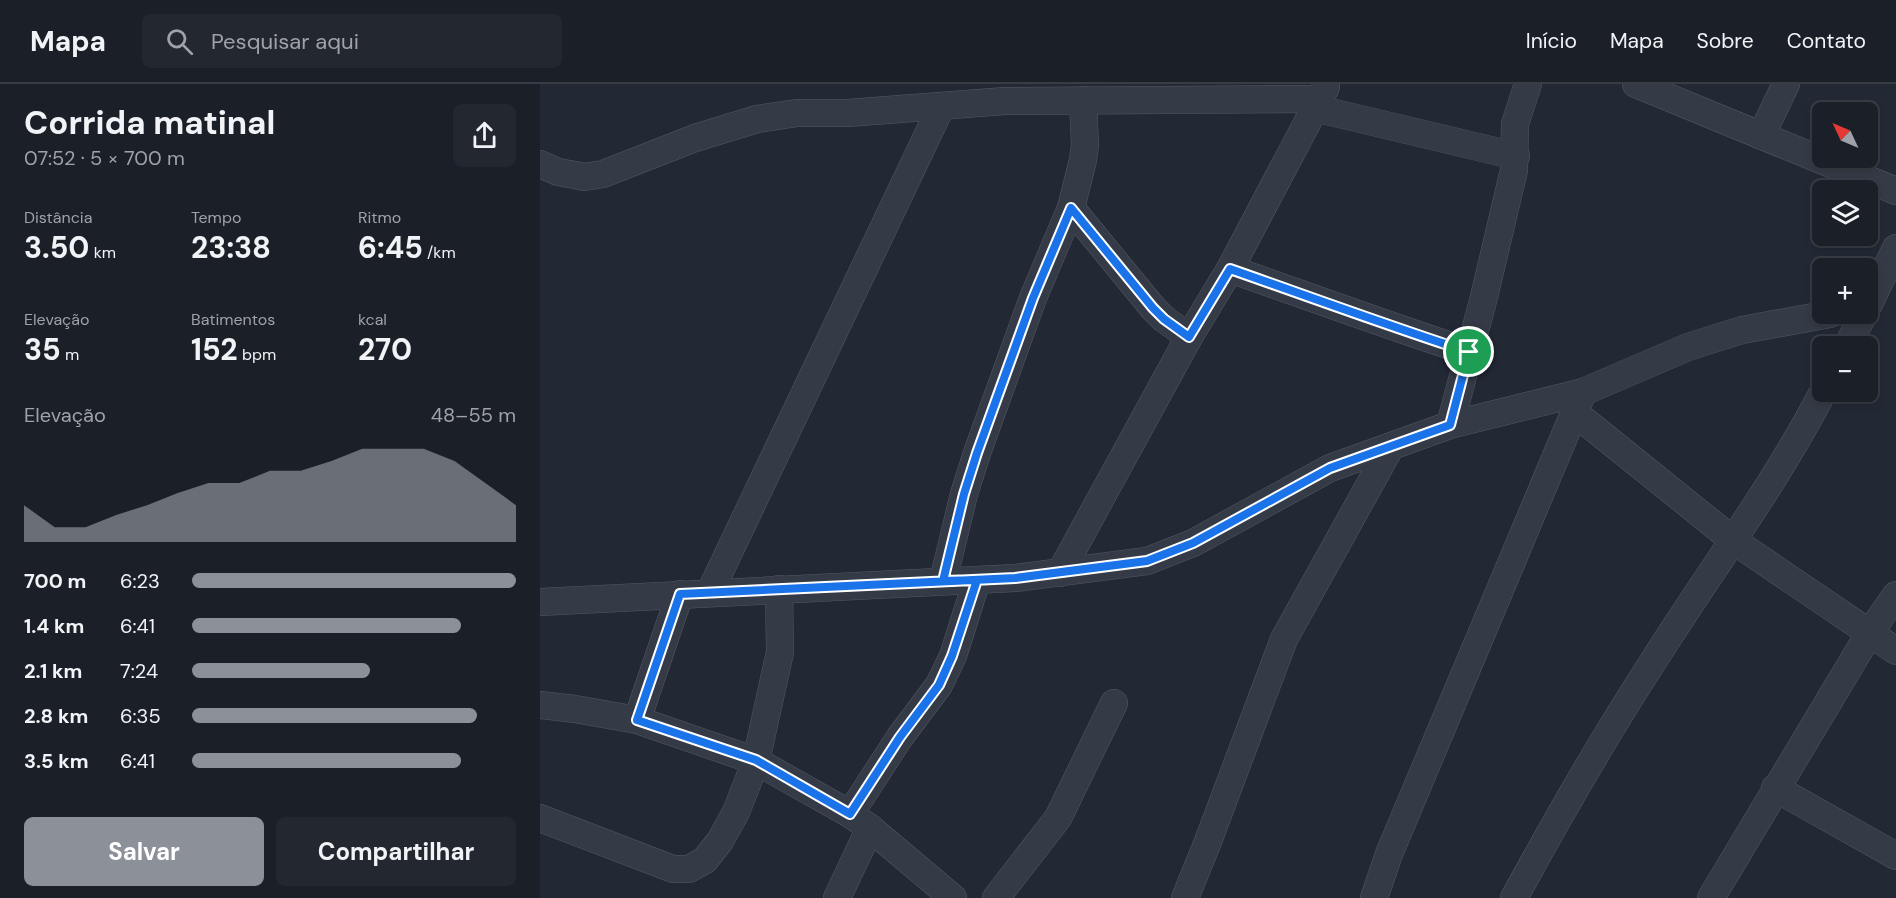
<!DOCTYPE html>
<html lang="pt">
<meta charset="utf-8">
<style>
body{margin:0;font-family:"DM Sans",sans-serif;background:#232730;color:#f1f3f6;height:100vh;display:flex;flex-direction:column;font-size:22px;white-space:nowrap}
*{box-sizing:border-box;margin:0}
p{font-size:20px;color:#9fa2a8}
.icon{flex:none;width:33px;height:33px;fill:none;stroke:currentColor;stroke-width:2;stroke-linecap:round;stroke-linejoin:round}
.map{position:relative;flex:1;overflow:hidden}
.details{display:flex;flex-direction:column;background:#1a1f28;width:540px}
.details>*{flex:none}
.needle{width:39px;rotate:314deg}
.tools{position:absolute;left:1272px;top:18px;display:grid;gap:12px}
.tools a{display:grid;place-items:center;width:66px;height:66px;border-radius:9px;background:#1a1f28;box-shadow:0 3px 9px #0003,0 0 0 2px #383d45;font-size:30px}
.pin{position:absolute;display:grid;place-items:center;width:51px;height:51px;color:#fff;margin:-26px;border:3px solid #fff;border-radius:50%;box-shadow:0 2px 6px #0007}
.round{display:grid;place-items:center;flex:none;width:63px;height:63px;border-radius:9px;background:#232730}
.summary{display:flex;align-items:center;justify-content:space-between;height:102px;padding:0 24px}
h1{font-size:33px;font-weight:700;line-height:45px}
.metrics{display:grid;grid-template-columns:repeat(3,1fr);gap:9px;height:102px;padding:6px 24px}
.metrics div{display:grid;align-content:center}
.metrics b{font-size:30px;font-weight:700}
.metrics small{font-size:16px;font-weight:400}
.metrics p{font-size:16px}
.chart{height:168px;padding:12px 24px}
.chart p{display:flex;justify-content:space-between}
.chart svg{width:100%;height:108px;margin-top:6px;fill:#8c9099;opacity:.7}
.primary-button{display:flex;gap:12px;margin-top:auto;padding:12px 24px}
.primary-button a{flex:1;height:69px;border-radius:9px;background:#8c9099;color:#fff;font-size:24px;font-weight:700;line-height:69px;text-align:center}
.primary-button a+a{background:#232730;color:#f1f3f6}
ul{padding:0 24px;list-style:none;font-size:20px}
li{display:grid;grid-template-columns:96px 72px 1fr;align-items:center;height:45px}
li i{height:15px;border-radius:8px;background:#8c9099}
header{display:flex;align-items:center;gap:36px;box-sizing:border-box;height:84px;padding:0 30px;background:#1a1f28;border-bottom:2px solid #383d45}
header strong{font-size:28px}
nav{display:flex;gap:33px;margin-inline-start:auto;font-size:21px}
.search{width:420px;height:54px;background:#232730;display:flex;align-items:center;gap:15px;box-sizing:border-box;padding:0 21px;border-radius:9px;color:#9fa2a8;font-size:22px}
main{display:flex;flex:1;min-height:0}
.map>svg:first-child{display:block}
.lines{fill:none;stroke-linecap:round;stroke-linejoin:round}
.minor-casing{stroke:#525964;stroke-width:28}
.minor{stroke:#353b46;stroke-width:27}
.route-casing{stroke:#fff;stroke-width:12}
.route{stroke:#1a73e8;stroke-width:8}
</style>
<header>
<strong>Mapa</strong>
<div class="search"><svg class="icon" aria-label="search" viewBox="0 0 24 24"><circle cx="10" cy="10" r="6"/><path d="M15 15l6 6"/></svg>Pesquisar aqui</div>
<nav><a>Início</a><a>Mapa</a><a>Sobre</a><a>Contato</a></nav>
</header>
<main>
<section class="details">
<div class="summary"><div><h1>Corrida matinal</h1><p>07:52 · 5 × 700 m</p></div><a class="round"><svg class="icon" aria-label="share" viewBox="0 0 24 24"><path d="M12 15V3M7 8l5-5 5 5M5 13v7h14v-7"/></svg></a></div>
<div class="metrics">
<div><p>Distância</p><b>3.50<small> km</small></b></div>
<div><p>Tempo</p><b>23:38</b></div>
<div><p>Ritmo</p><b>6:45<small> /km</small></b></div>
</div>
<div class="metrics">
<div><p>Elevação</p><b>35<small> m</small></b></div>
<div><p>Batimentos</p><b>152<small> bpm</small></b></div>
<div><p>kcal</p><b>270</b></div>
</div>
<div class="chart"><p><span>Elevação</span>48–55 m</p>
<svg viewBox="0 0 160 44" preserveAspectRatio="none"><path d="M0 44V29L10 38L20 38L30 33L40 29L50 24L60 20L70 20L80 15L90 15L100 11L110 6L120 6L130 6L140 11L150 20L160 29V44z"/></svg>
</div>
<ul>
<li><b>700 m</b>6:23<i style="width:100%"></i></li>
<li><b>1.4 km</b>6:41<i style="width:83%"></i></li>
<li><b>2.1 km</b>7:24<i style="width:55%"></i></li>
<li><b>2.8 km</b>6:35<i style="width:88%"></i></li>
<li><b>3.5 km</b>6:41<i style="width:83%"></i></li>
</ul>
<div class="primary-button"><a>Salvar</a><a>Compartilhar</a></div>
</section>
<div class="map">
<svg width="1356" height="814" viewBox="0 0 1356 814">
<rect width="100%" height="100%" fill="#222935"/>
<g class="lines">
<!-- minor casing -->
<g class="minor-casing">
<g id="minor">
<polyline points="1096,0 1356,107"/>
<polyline points="774,24 976,72"/>
<polyline points="1221,52 1246,0"/>
<polyline points="0,80 18,88 35,91 44,93 63,90 155,54 217,35 257,29 308,29 465,17 779,15"/>
<polyline points="531,124 613,224 624,235 649,253"/>
<path d="M690 185C770 213 849 242 929 268"/>
<polyline points="1328,222 1356,164"/>
<polyline points="1307,262 1324,230"/>
<polyline points="1035,329 1194,457 1356,567"/>
<polyline points="910,341 944,213 974,86 975,40 988,0"/>
<polyline points="520,489 649,253 690,185 786,3"/>
<polyline points="403,497 424,410 437,369 493,214 531,124 543,76 545,61 543,16"/>
<polyline points="170,508 401,23"/>
<polyline points="0,518 475,494 607,477 653,459 790,384 910,341 1043,308 1148,263 1202,246 1290,230"/>
<polyline points="0,621 35,625 97,636 216,677 310,730 330,744 413,814"/>
<polyline points="97,636 140,510"/>
<polyline points="1235,704 1356,772"/>
<polyline points="310,730 360,653 399,601 413,572 437,496"/>
<polyline points="0,734 133,785 149,785 165,776 180,757 196,728 216,677 240,568 239,505"/>
<polyline points="297,814 330,744"/>
<polyline points="456,814 518,734 574,619"/>
<polyline points="645,814 667,760 744,555 850,364"/>
<polyline points="834,814 849,770 1043,308"/>
<path d="M974 814C1018 733 1064 653 1114 576 1171 486 1234 402 1283 308"/>
<polyline points="1171,814 1329,550 1356,511"/>
</g>
</g>
<!-- minor -->
<use href="#minor" class="minor"/>
</g>
<g class="lines">
<!-- route casing -->
<g class="route-casing">
<path id="route" d="M929 268 910 341 790 384 653 459 607 477 475 494 140 510 97 636 216 676 310 730 360 653 399 601 412 572 437 496 403 497 424 410 437 369 493 214 531 124 613 224 624 235 649 253 690 185C770 213 849 242 929 268"/>
</g>
<!-- route -->
<use href="#route" class="route"/>
</g>
</svg>
<div class="tools">
<a><svg class="needle" viewBox="-14 -14 28 28"><path d="M0-13l5 13h-10z" fill="#e53935"/><path d="M0 13l5-13h-10z" fill="#9fa2a8"/></svg></a>
<a><svg class="icon" aria-label="layers" viewBox="0 0 24 24"><path d="M12 4l9 5-9 5-9-5zM3 14l9 5 9-5"/></svg></a>
<a>+</a>
<a>−</a>
</div>
<div class="pin" style="left:929px;top:268px;background:#1e9e55"><svg class="icon" aria-label="arrive" viewBox="0 0 24 24"><path d="M6 21V4h12l-3 4 3 4H6"/></svg></div>
</div>
</main>
